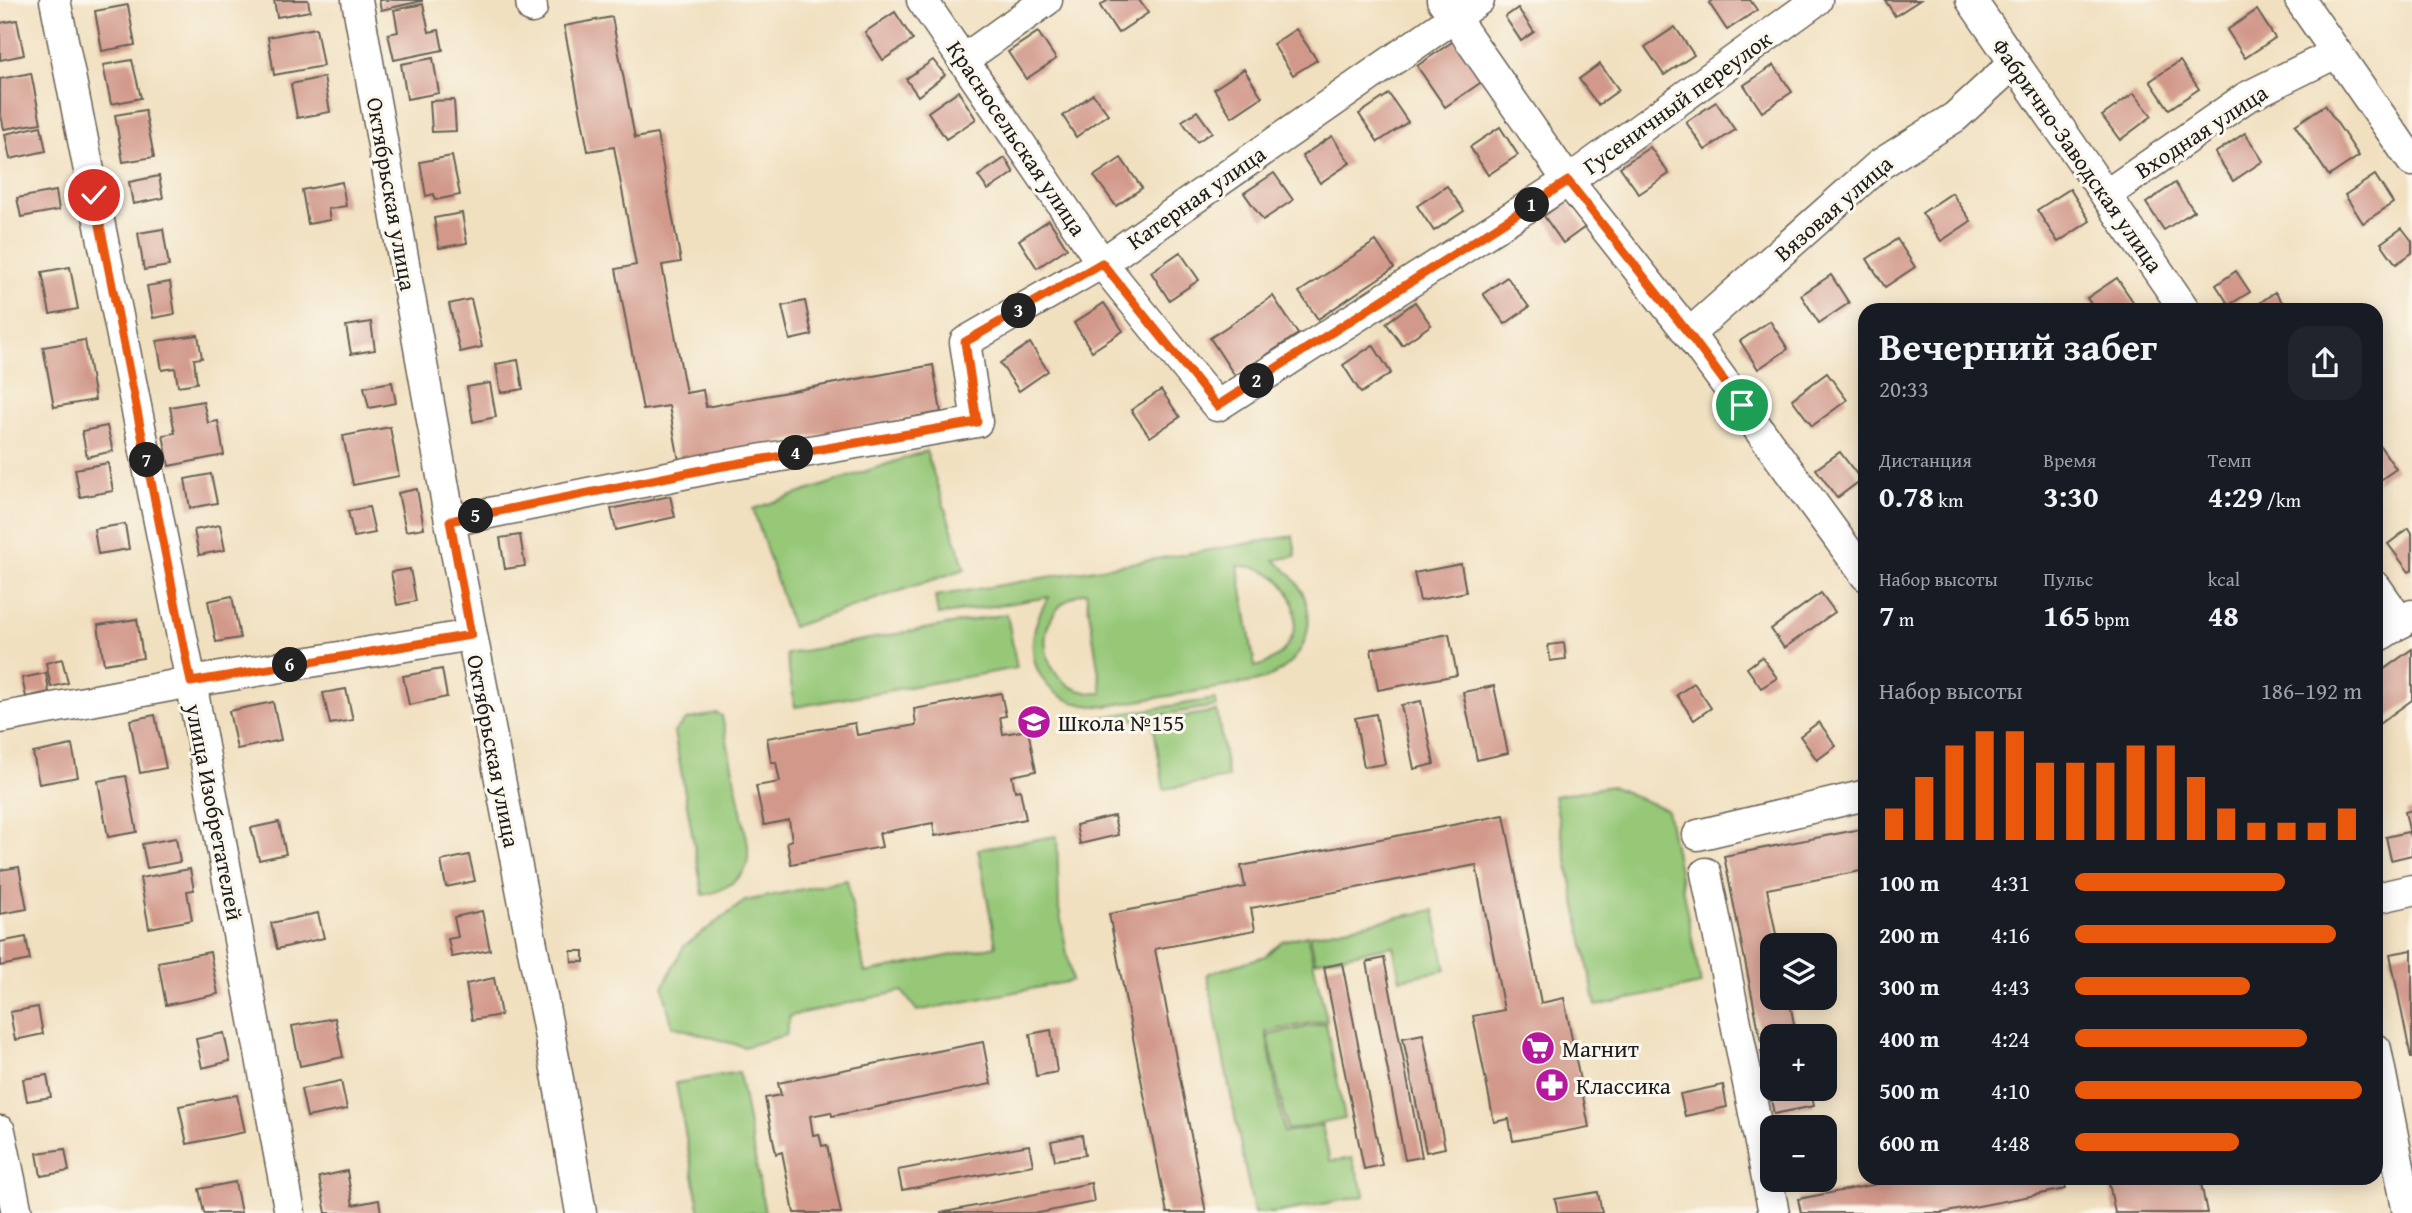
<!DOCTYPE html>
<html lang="ru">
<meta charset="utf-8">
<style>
body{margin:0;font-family:"Gentium Book Plus",serif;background:#20242c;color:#f1f3f6;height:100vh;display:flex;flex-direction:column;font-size:26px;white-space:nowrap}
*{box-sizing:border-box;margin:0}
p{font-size:23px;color:#9ea1a6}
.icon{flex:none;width:38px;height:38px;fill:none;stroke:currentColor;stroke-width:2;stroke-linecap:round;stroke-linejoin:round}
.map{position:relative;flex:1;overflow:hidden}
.drawer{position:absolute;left:1858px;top:303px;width:525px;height:882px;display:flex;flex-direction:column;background:#171b24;border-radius:21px;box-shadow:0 4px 18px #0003}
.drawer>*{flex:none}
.buttons{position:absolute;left:1760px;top:933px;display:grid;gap:14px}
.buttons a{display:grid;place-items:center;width:77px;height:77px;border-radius:14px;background:#171b24;box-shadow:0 4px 18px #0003;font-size:35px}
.pin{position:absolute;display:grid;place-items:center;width:60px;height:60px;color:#fff;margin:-30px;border:4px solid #fff;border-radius:50%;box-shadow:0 2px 7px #0007}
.km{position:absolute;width:35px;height:35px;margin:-18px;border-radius:50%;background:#222;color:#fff;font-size:19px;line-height:35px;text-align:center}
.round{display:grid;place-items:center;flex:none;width:74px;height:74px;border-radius:21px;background:#20242c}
.summary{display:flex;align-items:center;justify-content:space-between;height:119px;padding:0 21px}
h1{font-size:38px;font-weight:700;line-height:52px}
.metrics{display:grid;grid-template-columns:repeat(3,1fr);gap:10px;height:119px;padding:7px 21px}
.metrics div{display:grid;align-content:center}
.metrics b{font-size:30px;font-weight:700}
.metrics small{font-size:19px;font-weight:400}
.metrics p{font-size:19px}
.chart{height:196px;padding:14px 21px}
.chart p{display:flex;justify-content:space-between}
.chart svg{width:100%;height:126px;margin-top:7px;stroke:#ea580c;stroke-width:6}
ul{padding:0 21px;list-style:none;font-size:23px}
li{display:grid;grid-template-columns:112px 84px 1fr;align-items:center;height:52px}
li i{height:18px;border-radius:9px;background:#ea580c}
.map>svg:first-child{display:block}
.green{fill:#96c878;stroke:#59724a;stroke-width:2;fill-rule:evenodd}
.building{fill:#d2998b}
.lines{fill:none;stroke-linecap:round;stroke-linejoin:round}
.minor-casing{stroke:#676155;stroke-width:33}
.minor{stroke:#fff;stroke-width:30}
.route-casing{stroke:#fff;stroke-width:14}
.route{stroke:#ea580c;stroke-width:9}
.labels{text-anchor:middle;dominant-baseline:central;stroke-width:6;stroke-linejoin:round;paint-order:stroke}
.street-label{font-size:23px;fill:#1c1c1c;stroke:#fbf7ec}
.poi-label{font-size:23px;fill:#1c1c1c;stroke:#fbf7ec;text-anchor:start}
</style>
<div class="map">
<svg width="2412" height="1213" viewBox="0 0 2412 1213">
<rect width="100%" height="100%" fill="#fbf7ec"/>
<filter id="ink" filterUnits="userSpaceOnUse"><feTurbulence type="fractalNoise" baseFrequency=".0143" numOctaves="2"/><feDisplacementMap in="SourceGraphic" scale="14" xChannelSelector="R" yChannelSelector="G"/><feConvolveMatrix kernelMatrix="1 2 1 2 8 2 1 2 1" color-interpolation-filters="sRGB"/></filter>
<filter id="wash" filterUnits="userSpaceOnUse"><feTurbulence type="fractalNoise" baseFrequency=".00686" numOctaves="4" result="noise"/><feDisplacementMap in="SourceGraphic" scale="28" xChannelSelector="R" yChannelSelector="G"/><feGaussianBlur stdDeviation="1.57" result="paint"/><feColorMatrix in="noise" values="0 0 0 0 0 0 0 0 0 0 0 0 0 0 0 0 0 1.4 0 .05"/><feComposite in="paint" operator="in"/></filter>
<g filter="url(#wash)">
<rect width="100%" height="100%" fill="#f1e0c0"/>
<!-- green -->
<g class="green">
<polygon points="926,451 965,569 792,627 753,509"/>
<path d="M1293 536 1296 556 1274 560C1327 596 1318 666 1254 682L1107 706C1039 710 1013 650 1049 597L938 615 935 596ZM1238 566C1303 563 1318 651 1255 667ZM1085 592H1086L1102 693C1038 697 1023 610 1085 592Z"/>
<polygon points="1007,614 1017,668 795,707 786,654"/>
<polygon points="1215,699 1217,706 1090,726 1089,719"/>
<polygon points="1217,711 1228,778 1164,789 1153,722"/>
<path d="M717 713 722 716 748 845C748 853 749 860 746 868 739 881 718 894 703 895L674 732 686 720Z"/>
<polygon points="1611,786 1667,810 1701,984 1596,1006 1554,796"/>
<polygon points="1057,836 1059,909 1072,981 917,1011 902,991 790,1016 786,1035 744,1047 672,1026 663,987 684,946 745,901 847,880 865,973 996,946 978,849"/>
<polygon points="1434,910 1446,970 1400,979 1393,946 1315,961 1310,935"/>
<polygon points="1307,935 1327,1020 1266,1032 1284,1132 1322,1126 1330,1161 1352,1158 1365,1196 1275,1213 1254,1213 1207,974 1265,956 1282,941"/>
<polygon points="1326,1023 1345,1119 1287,1130 1268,1035"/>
<polygon points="739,1072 765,1213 700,1213 676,1083"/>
</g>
<g id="blocks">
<!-- building -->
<g class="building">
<polygon points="274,0 308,0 310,11 277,17"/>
<polygon points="379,0 422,0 422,1 381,10"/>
<polygon points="1108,0 1139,0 1148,13 1118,33 1100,6"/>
<polygon points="1713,0 1750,0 1757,10 1727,30 1709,3"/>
<polygon points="1885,0 1920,0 1895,16"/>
<polygon points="423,4 429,32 439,30 443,50 394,60 388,34 398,32 394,10"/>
<polygon points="128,5 135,45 102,51 95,11"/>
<polygon points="1518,8 1534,32 1521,41 1505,17"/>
<polygon points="2257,10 2275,38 2245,58 2227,30"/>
<polygon points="895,12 913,40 883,60 865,32"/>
<polygon points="612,17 635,138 657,134 681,262 662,265 686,393 703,390 706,407 933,365 941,412 679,461 669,406 643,410 616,269 636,265 614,147 588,151 564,26"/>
<polygon points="17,20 24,55 0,60 0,23"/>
<polygon points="1675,27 1694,55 1664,75 1645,47"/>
<polygon points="316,28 323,66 274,75 268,37"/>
<polygon points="1296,29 1317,60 1293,75 1273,44"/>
<polygon points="1038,32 1056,59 1026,79 1008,52"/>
<polygon points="1455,40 1483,81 1445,107 1417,66"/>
<polygon points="433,58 439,93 407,99 401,64"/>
<polygon points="132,60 141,98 111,104 103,65"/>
<polygon points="933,60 945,75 918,96 906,79"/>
<polygon points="2180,61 2199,89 2169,109 2150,81"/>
<polygon points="1600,64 1619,90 1598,105 1579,79"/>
<polygon points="1774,65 1792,92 1762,112 1744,85"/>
<polygon points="1244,69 1262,97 1232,117 1214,89"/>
<polygon points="31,73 41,123 4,129 0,111 0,79"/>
<polygon points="324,77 330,112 297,118 291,84"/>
<polygon points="958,91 976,119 946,139 928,112"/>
<polygon points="2134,93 2152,116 2120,140 2102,116"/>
<polygon points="1093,94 1108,114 1076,137 1063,116"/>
<polygon points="1389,94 1408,122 1378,142 1359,114"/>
<polygon points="454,100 456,131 432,132 430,101"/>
<polygon points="1716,102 1735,130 1705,150 1686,122"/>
<polygon points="2325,105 2359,156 2329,176 2295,125"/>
<polygon points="145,110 154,157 123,162 115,115"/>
<polygon points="1197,111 1212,132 1197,142 1182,121"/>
<polygon points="41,126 46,151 10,159 5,134"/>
<polygon points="1500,127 1518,155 1488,175 1470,147"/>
<polygon points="2245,133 2263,161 2233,181 2215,153"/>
<polygon points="1332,136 1350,163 1320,183 1302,156"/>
<polygon points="1650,147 1669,174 1639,194 1620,167"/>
<polygon points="452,156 460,195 435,200 434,194 426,196 420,162"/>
<polygon points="1005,158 1014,173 988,190 978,176"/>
<polygon points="1121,158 1142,188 1116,206 1094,176"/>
<polygon points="1274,173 1293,200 1263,220 1244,193"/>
<polygon points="2375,175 2393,203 2363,223 2345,195"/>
<polygon points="159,176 163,198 133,204 129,182"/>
<polygon points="342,182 346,206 328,209 330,220 308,224 302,190"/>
<polygon points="2175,183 2194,211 2164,230 2146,203"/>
<polygon points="1447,186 1464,211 1434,231 1417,206"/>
<polygon points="2070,189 2090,221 2058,242 2037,210"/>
<polygon points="56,191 59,210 21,217 17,198"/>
<polygon points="1952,193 1971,221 1941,241 1922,213"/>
<polygon points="1566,200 1585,227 1563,243 1544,216"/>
<polygon points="462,213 467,243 439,248 434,218"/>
<polygon points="1049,220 1067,248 1037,268 1019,240"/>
<polygon points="2402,228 2412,241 2412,253 2396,264 2381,243"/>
<polygon points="163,229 169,266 144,270 138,233"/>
<polygon points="1897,239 1915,267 1885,287 1867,259"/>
<polygon points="1376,241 1394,268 1318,319 1299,292"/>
<polygon points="1180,252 1199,280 1169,300 1151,272"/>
<polygon points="70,267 78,309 50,314 42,272"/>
<polygon points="2236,271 2250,292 2229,305 2216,285"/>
<polygon points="1831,275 1849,303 1819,323 1801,295"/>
<polygon points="1507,277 1529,307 1505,324 1483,294"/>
<polygon points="2117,278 2136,306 2130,310 2095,310 2087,298"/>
<polygon points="170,282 175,314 153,318 147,286"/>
<polygon points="2275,292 2288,310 2250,310"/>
<polygon points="1273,296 1298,334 1235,376 1210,338"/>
<polygon points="471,299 482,347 460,352 449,304"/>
<polygon points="805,301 812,335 790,340 782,306"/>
<polygon points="1415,302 1431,325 1402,345 1386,323"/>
<polygon points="1104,303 1123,331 1092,351 1074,323"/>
<polygon points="1770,321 1788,349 1758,369 1740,341"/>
<polygon points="371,322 375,350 351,354 346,326"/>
<polygon points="198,335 202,358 194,359 197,383 178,386 175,368 162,370 157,341"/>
<polygon points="85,340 95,400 54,407 43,347"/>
<polygon points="1030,343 1048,371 1019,391 1000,363"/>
<polygon points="1373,345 1391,373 1361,393 1343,365"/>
<polygon points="518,360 523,389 501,393 496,364"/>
<polygon points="1827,373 1847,400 1812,426 1792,399"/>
<polygon points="392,382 396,403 369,408 364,387"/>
<polygon points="490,383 496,417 473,422 467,387"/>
<polygon points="1161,390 1180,417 1150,437 1131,410"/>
<polygon points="203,401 208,423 218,421 224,455 169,466 163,435 175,433 170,407"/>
<polygon points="107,426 113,451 87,457 82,431"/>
<polygon points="390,427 399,476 353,485 343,436"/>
<polygon points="2376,440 2396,469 2376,483"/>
<polygon points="1840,452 1861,480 1837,498 1816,469"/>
<polygon points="108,463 113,491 80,497 75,469"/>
<polygon points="211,474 217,503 190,508 185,479"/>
<polygon points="417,489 424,528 406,531 398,493"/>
<polygon points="670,496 675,517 616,530 611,509"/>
<polygon points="369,507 375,533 354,537 348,511"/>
<polygon points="125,524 129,549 98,554 94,529"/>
<polygon points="220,525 225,550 199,555 194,530"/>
<polygon points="2409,528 2412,533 2412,570 2409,572 2388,544"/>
<polygon points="520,535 525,566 505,569 500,538"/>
<polygon points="1461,564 1466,592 1420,601 1414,573"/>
<polygon points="410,569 416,601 397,605 391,572"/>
<polygon points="1821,593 1835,612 1784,648 1771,629"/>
<polygon points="232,596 240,638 216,642 208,601"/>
<polygon points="137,619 143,658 104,664 98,625"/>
<polygon points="1449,634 1457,675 1378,690 1371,649"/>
<polygon points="1564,643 1566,659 1550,661 1548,645"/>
<polygon points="2412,649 2412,700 2376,726 2376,675"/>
<polygon points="1762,657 1777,678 1761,688 1747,668"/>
<polygon points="62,659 68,683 51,687 46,663"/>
<polygon points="442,669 447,697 409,705 403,676"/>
<polygon points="46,673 49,692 26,697 22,678"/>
<polygon points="1694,683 1711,708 1694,720 1677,695"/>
<polygon points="1494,686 1508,753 1477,760 1463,692"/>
<polygon points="346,689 353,720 330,724 323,693"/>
<polygon points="1001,693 1006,716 1000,717 1003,734 1028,730 1036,771 1012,776 1015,791 1020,790 1026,819 935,836 933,823 879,833 882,847 791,864 787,842 792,840 789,820 764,825 756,786 780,782 776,762 771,762 767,738 855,723 857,735 916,725 914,709"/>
<polygon points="1421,701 1434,764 1414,769 1401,705"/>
<polygon points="273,702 281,740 237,749 229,711"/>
<polygon points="1376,714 1385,764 1364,767 1355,718"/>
<polygon points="155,715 166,768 140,773 130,720"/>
<polygon points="1819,722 1836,746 1817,760 1800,736"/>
<polygon points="72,745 78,777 39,784 33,753"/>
<polygon points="126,776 137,832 108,837 98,781"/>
<polygon points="2412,810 2412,855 2391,860 2386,837 2408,832 2411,838 2405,812"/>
<polygon points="1504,815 1541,1003 1564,998 1589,1127 1513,1141 1509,1119 1494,1122 1473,1016 1504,1010 1476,865 1251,908 1255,930 1155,949 1206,1213 1167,1213 1109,914 1245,887 1241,866"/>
<polygon points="1114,816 1118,835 1080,844 1076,825"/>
<polygon points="279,822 286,854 259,860 251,828"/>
<polygon points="1866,828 1866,870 1767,889 1778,945 1773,945 1773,998 1789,998 1796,1034 1773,1036 1773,1039 1761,1041 1724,856"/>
<polygon points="176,838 180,862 147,868 142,844"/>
<polygon points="469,855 475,881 446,887 441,861"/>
<polygon points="19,867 27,909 0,914 0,870"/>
<polygon points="190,869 194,890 187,891 192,920 149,928 140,878"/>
<polygon points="482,911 490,950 452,957 448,939 458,937 454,917"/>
<polygon points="318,913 324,938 277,949 271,923"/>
<polygon points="26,937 30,960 0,966 0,942"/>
<polygon points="2412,950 2412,1058 2411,1058 2390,954"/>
<polygon points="571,951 584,951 584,962 572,962"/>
<polygon points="210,952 218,994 166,1005 158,962"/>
<polygon points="1384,958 1422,1157 1405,1160 1367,962"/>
<polygon points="1342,963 1382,1165 1364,1169 1324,967"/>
<polygon points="494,978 501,1015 472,1020 466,984"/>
<polygon points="38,1007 43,1034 15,1040 10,1012"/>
<polygon points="335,1018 343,1057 300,1066 292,1026"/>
<polygon points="1051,1030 1057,1072 1036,1076 1030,1034"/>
<polygon points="224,1033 230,1061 202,1068 196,1039"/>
<polygon points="1423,1034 1445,1148 1426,1152 1403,1038"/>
<polygon points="983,1042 991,1084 832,1116 831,1112 810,1116 813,1135 819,1134 822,1146 827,1145 841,1213 794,1213 782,1152 776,1154 765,1098 781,1095 778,1083"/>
<polygon points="1773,1049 1773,1088 1810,1088 1814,1106 1774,1114 1761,1051"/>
<polygon points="47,1075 51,1097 27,1101 23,1079"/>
<polygon points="341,1081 347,1109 307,1117 301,1089"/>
<polygon points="1723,1085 1727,1107 1685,1116 1680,1094"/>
<polygon points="237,1095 245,1132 187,1144 179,1106"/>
<polygon points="1082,1135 1085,1155 1055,1160 1051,1141"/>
<polygon points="1029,1145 1033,1165 902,1190 898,1170"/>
<polygon points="65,1149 69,1171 41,1176 37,1153"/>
<polygon points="347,1171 353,1205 379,1200 381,1213 326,1213 319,1177"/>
<polygon points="1909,1178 2064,1178 2066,1189 1942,1213 1801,1213 1798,1199"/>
<polygon points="2108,1178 2200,1178 2207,1213 2115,1213"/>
<polygon points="235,1182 241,1213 204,1213 199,1189"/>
<polygon points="1091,1183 1094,1202 1039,1213 940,1213"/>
<polygon points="1598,1192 1602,1213 1558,1213 1555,1199"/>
</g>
</g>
</g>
<g filter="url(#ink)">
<use href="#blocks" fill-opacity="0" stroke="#676155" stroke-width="2"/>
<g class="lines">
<!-- minor casing -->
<g class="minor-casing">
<g id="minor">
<polyline points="55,0 191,682 290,1213"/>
<polyline points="357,0 450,521 558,1079 581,1213"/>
<polyline points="531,0 532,8"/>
<polyline points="922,0 1102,263 1217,406 1568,181 1817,0"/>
<polyline points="1442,0 1568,181 1689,334 1866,576"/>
<polyline points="1971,0 2185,310"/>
<polyline points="2300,0 2412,161"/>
<polyline points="963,60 1047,0"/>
<polyline points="2106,195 2245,98 2336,53"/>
<polyline points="1689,334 1879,165 1955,117 2014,63"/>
<polyline points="450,521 712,468 977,422 965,342 1102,263 1479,0"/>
<polyline points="2376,587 2401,623"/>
<polyline points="2376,638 2412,615"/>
<polyline points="0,718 191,682 471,635"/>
<polyline points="1698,835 1866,795"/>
<polyline points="1706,873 1774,1213"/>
<polyline points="2376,898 2412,890"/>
<polyline points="2376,1049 2408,1213"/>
<polyline points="0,1131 17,1213"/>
</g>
</g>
<!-- minor -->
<use href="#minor" class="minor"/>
</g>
</g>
<g class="lines" filter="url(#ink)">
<!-- route casing -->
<g class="route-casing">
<polyline id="route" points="94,195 191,682 471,635 450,521 712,468 977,422 965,342 1102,263 1217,406 1568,181 1689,334 1742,405"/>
</g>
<!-- route -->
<use href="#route" class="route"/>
</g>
<!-- icons -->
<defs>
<g id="school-disc" transform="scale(1.75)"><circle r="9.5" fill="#b5179e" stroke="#fbf7ec"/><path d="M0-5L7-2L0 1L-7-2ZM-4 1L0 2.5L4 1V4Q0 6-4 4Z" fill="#fff"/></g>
<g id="supermarket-disc" transform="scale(1.75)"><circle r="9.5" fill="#b5179e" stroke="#fbf7ec"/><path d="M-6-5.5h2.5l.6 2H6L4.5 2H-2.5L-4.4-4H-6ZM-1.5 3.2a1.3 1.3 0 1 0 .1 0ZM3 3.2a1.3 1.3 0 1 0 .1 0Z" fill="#fff"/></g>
<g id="pharmacy-disc" transform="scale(1.75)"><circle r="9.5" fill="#b5179e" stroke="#fbf7ec"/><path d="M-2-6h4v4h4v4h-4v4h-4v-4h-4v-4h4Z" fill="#fff"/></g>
</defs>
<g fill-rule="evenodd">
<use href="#school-disc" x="1034" y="722"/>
<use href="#supermarket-disc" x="1538" y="1048"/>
<use href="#pharmacy-disc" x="1552" y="1085"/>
</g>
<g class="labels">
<!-- street labels -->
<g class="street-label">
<text transform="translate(1677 102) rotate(-36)">Гусеничный переулок</text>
<text transform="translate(2201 131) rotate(-33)">Входная улица</text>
<text transform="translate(1017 138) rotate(56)">Красносельская улица</text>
<text transform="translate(2078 155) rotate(55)">Фабрично-Заводская улица</text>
<text transform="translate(392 194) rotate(80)">Октябрьская улица</text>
<text transform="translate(1196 197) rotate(-35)">Катерная улица</text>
<text transform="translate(1833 208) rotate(-41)">Вязовая улица</text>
<text transform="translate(494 751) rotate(79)">Октябрьская улица</text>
<text transform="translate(215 812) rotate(79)">улица Изобретателей</text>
</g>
<!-- poi labels -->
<g class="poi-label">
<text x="1058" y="722">Школа №155</text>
<text x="1562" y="1048">Магнит</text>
<text x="1576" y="1085">Классика</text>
</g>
</g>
</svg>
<div class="buttons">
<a><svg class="icon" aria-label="layers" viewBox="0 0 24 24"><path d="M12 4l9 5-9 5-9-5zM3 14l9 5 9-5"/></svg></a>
<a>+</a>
<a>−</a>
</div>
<div class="pin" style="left:1742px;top:405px;background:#1e9e55"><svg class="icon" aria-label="arrive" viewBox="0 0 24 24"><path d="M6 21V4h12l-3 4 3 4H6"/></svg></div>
<div class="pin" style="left:94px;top:195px;background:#d93025"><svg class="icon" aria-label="check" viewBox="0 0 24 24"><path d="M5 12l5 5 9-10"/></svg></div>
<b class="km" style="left:1532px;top:205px">1</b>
<b class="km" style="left:1257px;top:381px">2</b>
<b class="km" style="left:1019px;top:311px">3</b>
<b class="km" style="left:796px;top:453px">4</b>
<b class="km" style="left:476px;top:516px">5</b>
<b class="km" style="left:290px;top:665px">6</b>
<b class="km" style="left:147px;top:460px">7</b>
<section class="drawer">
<div class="summary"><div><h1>Вечерний забег</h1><p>20:33</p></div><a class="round"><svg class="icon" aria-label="share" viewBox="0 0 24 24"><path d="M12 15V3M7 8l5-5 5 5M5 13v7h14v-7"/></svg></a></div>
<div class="metrics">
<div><p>Дистанция</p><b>0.78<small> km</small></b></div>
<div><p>Время</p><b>3:30</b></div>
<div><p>Темп</p><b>4:29<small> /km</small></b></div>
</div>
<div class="metrics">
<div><p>Набор высоты</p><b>7<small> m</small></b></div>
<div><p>Пульс</p><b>165<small> bpm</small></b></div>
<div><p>kcal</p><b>48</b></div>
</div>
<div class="chart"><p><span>Набор высоты</span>186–192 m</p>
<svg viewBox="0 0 160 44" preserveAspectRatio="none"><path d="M5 44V33M15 44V22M25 44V11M35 44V6M45 44V6M55 44V17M65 44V17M75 44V17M85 44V11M95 44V11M105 44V22M115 44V33M125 44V38M135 44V38M145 44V38M155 44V33"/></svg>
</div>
<ul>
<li><b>100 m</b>4:31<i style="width:73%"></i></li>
<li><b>200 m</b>4:16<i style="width:91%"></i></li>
<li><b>300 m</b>4:43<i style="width:61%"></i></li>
<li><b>400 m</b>4:24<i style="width:81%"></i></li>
<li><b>500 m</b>4:10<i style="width:100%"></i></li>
<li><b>600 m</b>4:48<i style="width:57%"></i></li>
</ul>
</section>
</div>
